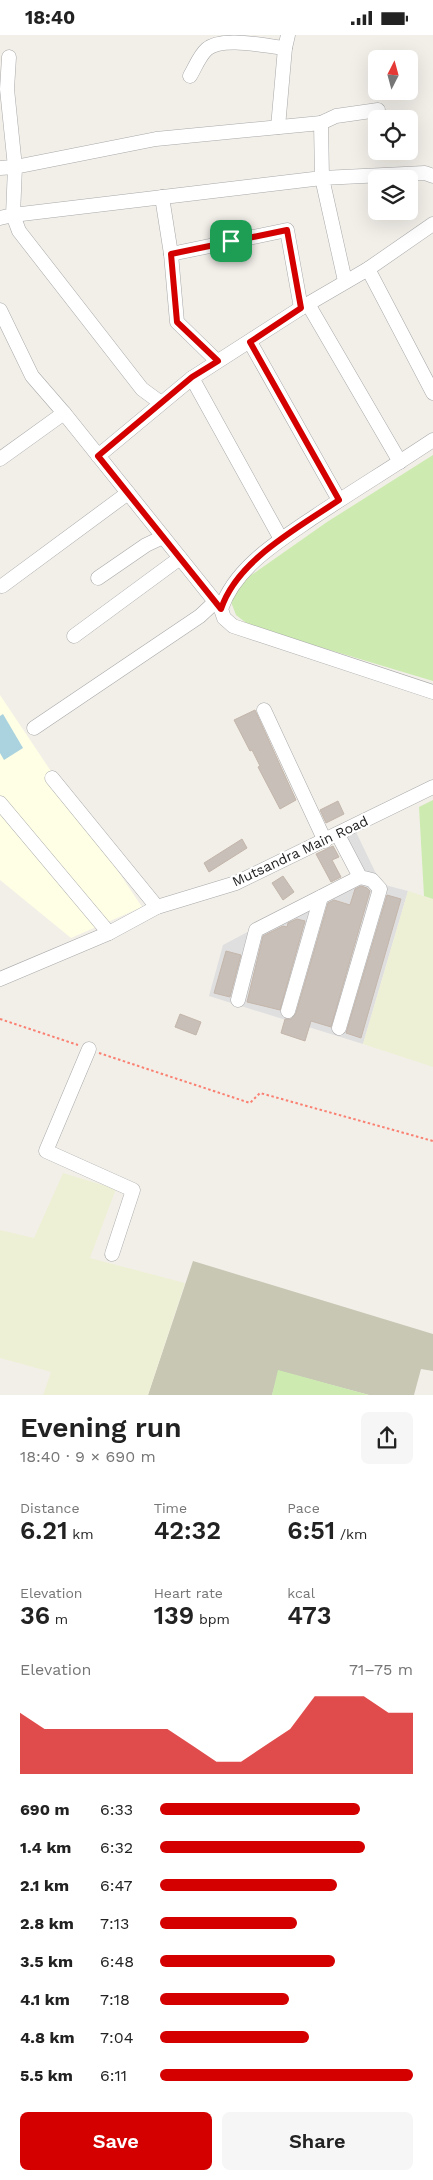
<!DOCTYPE html>
<meta charset="utf-8">
<style>
body{margin:0;font-family:"Work Sans",sans-serif;background:#f6f6f6;color:#222;height:100vh;display:flex;flex-direction:column;font-size:19px;white-space:nowrap}
*{box-sizing:border-box;margin:0}
p{font-size:16px;color:#767676}
.icon{flex:none;width:28px;height:28px;fill:none;stroke:currentColor;stroke-width:2;stroke-linecap:round;stroke-linejoin:round}
.map{position:relative;height:1360px;overflow:hidden}
.side{display:flex;flex-direction:column;background:#fff;flex:1}
.side>*{flex:none}
.needle{width:32px;rotate:6deg}
.tools{position:absolute;left:368px;top:15px;display:grid;gap:10px}
.tools a{display:grid;place-items:center;width:50px;height:50px;border-radius:8px;background:#fff;box-shadow:0 5px 20px #0002;font-size:25px}
.pin{position:absolute;display:grid;place-items:center;width:42px;height:42px;color:#fff;margin:-21px;border-radius:10px;box-shadow:0 2px 8px #0006}
.round{display:grid;place-items:center;flex:none;width:52px;height:52px;border-radius:8px;background:#f6f6f6}
.overview{display:flex;align-items:center;justify-content:space-between;height:85px;padding:0 20px}
h1{font-size:28px;font-weight:600;line-height:38px}
.metrics{display:grid;grid-template-columns:repeat(3,1fr);gap:8px;height:85px;padding:5px 20px}
.metrics div{display:grid;align-content:center}
.metrics b{font-size:25px;font-weight:600}
.metrics small{font-size:14px;font-weight:400}
.metrics p{font-size:14px}
.chart{height:140px;padding:10px 20px}
.chart p{display:flex;justify-content:space-between}
.chart svg{width:100%;height:90px;margin-top:5px;fill:#d40000;opacity:.7}
.cta{display:flex;gap:10px;margin-top:auto;padding:10px 20px}
.cta a{flex:1;height:58px;border-radius:8px;background:#d40000;color:#fff;font-size:20px;font-weight:600;line-height:58px;text-align:center}
.cta a+a{background:#f6f6f6;color:#222}
ul{padding:0 20px;list-style:none;font-size:16px}
li{display:grid;grid-template-columns:80px 60px 1fr;align-items:center;height:38px}
li i{height:12px;border-radius:6px;background:#d40000}
.status{display:flex;justify-content:space-between;align-items:center;height:35px;padding:0 25px;background:#fff;direction:ltr}
.status svg{height:14px;fill:currentColor}
.map>svg:first-child{display:block}
.residential{fill:#e0dfdf}
.education{fill:#ffffe5}
.construction{fill:#c7c7b4}
.farmland{fill:#eef0d5}
.grass{fill:#cdebb0}
.water{fill:#aad3df}
.building{fill:#c7bfb8;stroke:#c4b6ab}
.lines{fill:none;stroke-linecap:round;stroke-linejoin:round}
.minor-casing{stroke:#a9a9a9;stroke-width:15}
.path{stroke:#fa8072;stroke-width:2;stroke-dasharray:2.5 2.5;stroke-linecap:butt}
.minor{stroke:#fff;stroke-width:14}
.route-casing{stroke:#fff;stroke-width:10}
.route{stroke:#d40000;stroke-width:6}
.labels{text-anchor:middle;dominant-baseline:central;stroke-width:4.5;stroke-linejoin:round;paint-order:stroke}
.street-label{font-size:14px;fill:#222;stroke:#fff}
</style>
<div class="status"><b>18:40</b><svg viewBox="0 0 49 12"><path d="M0 12V9h3v3zM5 12V6h3v6zM10 12V3h3v9zM15 12V0h3v12zM26 1h20v11H26zM47 4h2v5h-2z"/></svg></div>
<div class="map">
<svg width="433" height="1360" viewBox="0 0 433 1360">
<rect width="100%" height="100%" fill="#f2efe9"/>
<!-- residential -->
<polygon class="residential" points="356,797 381,849 408,856 363,1009 209,961 223,910 355,840 338,806"/>
<!-- education -->
<polygon class="education" points="0,660 142,872 71,903 0,845"/>
<!-- construction -->
<polygon class="construction" points="193,1226 433,1299 433,1336 421,1334 414,1360 369,1360 279,1336 272,1360 148,1360"/>
<!-- farmland -->
<g class="farmland">
<polygon points="408,856 433,864 433,1032 363,1009"/>
<polygon points="63,1138 116,1154 90,1223 185,1248 148,1360 43,1360 51,1337 0,1323 0,1195 34,1203"/>
</g>
<!-- grass -->
<g class="grass">
<polygon points="433,420 433,646 250,591 236,580 231,567 240,548 327,487"/>
<polygon points="433,765 433,864 424,861 419,772"/>
<polygon points="278,1335 369,1360 272,1360"/>
</g>
<!-- water -->
<polygon class="water" points="3,679 23,713 4,725 0,718 0,681"/>
<!-- building -->
<g class="building">
<polygon points="255,675 296,765 280,774 258,732 260,731 252,715 250,716 234,685"/>
<polygon points="338,766 344,779 326,788 320,775"/>
<polygon points="242,804 247,813 209,837 204,828"/>
<polygon points="333,811 339,822 332,825 341,842 331,847 316,819"/>
<polygon points="283,841 294,857 283,865 272,848"/>
<polygon points="361,851 367,853 370,856 331,992 311,986 305,1006 281,998 285,984 291,984 296,978 328,868 334,865 350,870 355,854"/>
<polygon points="387,860 401,864 361,1003 346,998"/>
<polygon points="297,884 305,886 280,975 247,967 263,901 283,891 287,892 288,888"/>
<polygon points="226,916 241,920 230,962 214,958"/>
<polygon points="180,979 201,987 196,1000 175,992"/>
</g>
<g class="lines">
<!-- minor casing -->
<g class="minor-casing">
<g id="minor">
<path d="M190 41C195 33 199 21 207 14 222 1 265 11 285 13"/>
<polyline points="321,88 336,81 378,75"/>
<polyline points="278,92 285,13 288,0"/>
<polyline points="0,133 15,132 7,54 9,22"/>
<polyline points="162,162 171,219 177,287 217,326"/>
<polyline points="0,183 13,180 322,143 321,88 156,104 15,132 13,180 19,196 142,354 161,368"/>
<polyline points="171,219 287,195 301,273"/>
<polyline points="368,234 433,358"/>
<polyline points="345,246 322,143 425,138 433,141"/>
<polyline points="308,269 400,427"/>
<polyline points="0,275 32,341 64,378 221,574"/>
<polyline points="250,307 339,465"/>
<polyline points="192,343 281,504"/>
<path d="M433 405C394 431 353 456 314 482 279 506 235 532 221 574L224 583 233 591 433 657"/>
<polyline points="98,421 192,343 301,273 368,234 433,189"/>
<polyline points="0,424 64,378"/>
<polyline points="98,543 146,510 163,502"/>
<polyline points="2,551 128,458"/>
<polyline points="74,601 180,523"/>
<polyline points="264,675 325,806"/>
<polyline points="34,693 200,581 215,567"/>
<polyline points="52,743 157,872"/>
<polyline points="0,768 109,898"/>
<polyline points="338,800 360,842 372,845 380,854 339,993"/>
<polyline points="0,944 109,898 157,872 236,848 433,752"/>
<polyline points="238,965 256,895 360,842"/>
<polyline points="288,976 321,862"/>
<polyline points="89,1014 46,1116 133,1155 112,1219"/>
</g>
</g>
<!-- path -->
<g class="path">
<polyline points="0,984 78,1010"/>
<polyline points="99,1018 250,1068 260,1058 433,1106"/>
</g>
<!-- minor -->
<use href="#minor" class="minor"/>
</g>
<g class="lines">
<!-- route casing -->
<g class="route-casing">
<path id="route" d="M287 195 301 273 250 307 339 465C298 493 237 525 221 574L98 421 192 342 218 326 177 287 171 219Z"/>
</g>
<!-- route -->
<use href="#route" class="route"/>
</g>
<g class="labels">
<!-- street labels -->
<g class="street-label">
<text transform="translate(300 816) rotate(-25)">Mutsandra Main Road</text>
</g>
</g>
</svg>
<div class="tools">
<a><svg class="needle" viewBox="-14 -14 28 28"><path d="M0-13l5 13h-10z" fill="#e53935"/><path d="M0 13l5-13h-10z" fill="#767676"/></svg></a>
<a><svg class="icon" aria-label="locate" viewBox="0 0 24 24"><circle cx="12" cy="12" r="6"/><path d="M12 2v4M12 18v4M2 12h4M18 12h4"/></svg></a>
<a><svg class="icon" aria-label="layers" viewBox="0 0 24 24"><path d="M12 4l9 5-9 5-9-5zM3 14l9 5 9-5"/></svg></a>
</div>
<div class="pin" style="left:231px;top:206px;background:#1e9e55"><svg class="icon" aria-label="arrive" viewBox="0 0 24 24"><path d="M6 21V4h12l-3 4 3 4H6"/></svg></div>
</div>
<section class="side">
<div class="overview"><div><h1>Evening run</h1><p>18:40 · 9 × 690 m</p></div><a class="round"><svg class="icon" aria-label="share" viewBox="0 0 24 24"><path d="M12 15V3M7 8l5-5 5 5M5 13v7h14v-7"/></svg></a></div>
<div class="metrics">
<div><p>Distance</p><b>6.21<small> km</small></b></div>
<div><p>Time</p><b>42:32</b></div>
<div><p>Pace</p><b>6:51<small> /km</small></b></div>
</div>
<div class="metrics">
<div><p>Elevation</p><b>36<small> m</small></b></div>
<div><p>Heart rate</p><b>139<small> bpm</small></b></div>
<div><p>kcal</p><b>473</b></div>
</div>
<div class="chart"><p><span>Elevation</span>71–75 m</p>
<svg viewBox="0 0 160 44" preserveAspectRatio="none"><path d="M0 44V14L10 22L20 22L30 22L40 22L50 22L60 22L70 30L80 38L90 38L100 30L110 22L120 6L130 6L140 6L150 14L160 14V44z"/></svg>
</div>
<ul>
<li><b>690 m</b>6:33<i style="width:79%"></i></li>
<li><b>1.4 km</b>6:32<i style="width:81%"></i></li>
<li><b>2.1 km</b>6:47<i style="width:70%"></i></li>
<li><b>2.8 km</b>7:13<i style="width:54%"></i></li>
<li><b>3.5 km</b>6:48<i style="width:69%"></i></li>
<li><b>4.1 km</b>7:18<i style="width:51%"></i></li>
<li><b>4.8 km</b>7:04<i style="width:59%"></i></li>
<li><b>5.5 km</b>6:11<i style="width:100%"></i></li>
</ul>
<div class="cta"><a>Save</a><a>Share</a></div>
</section>
